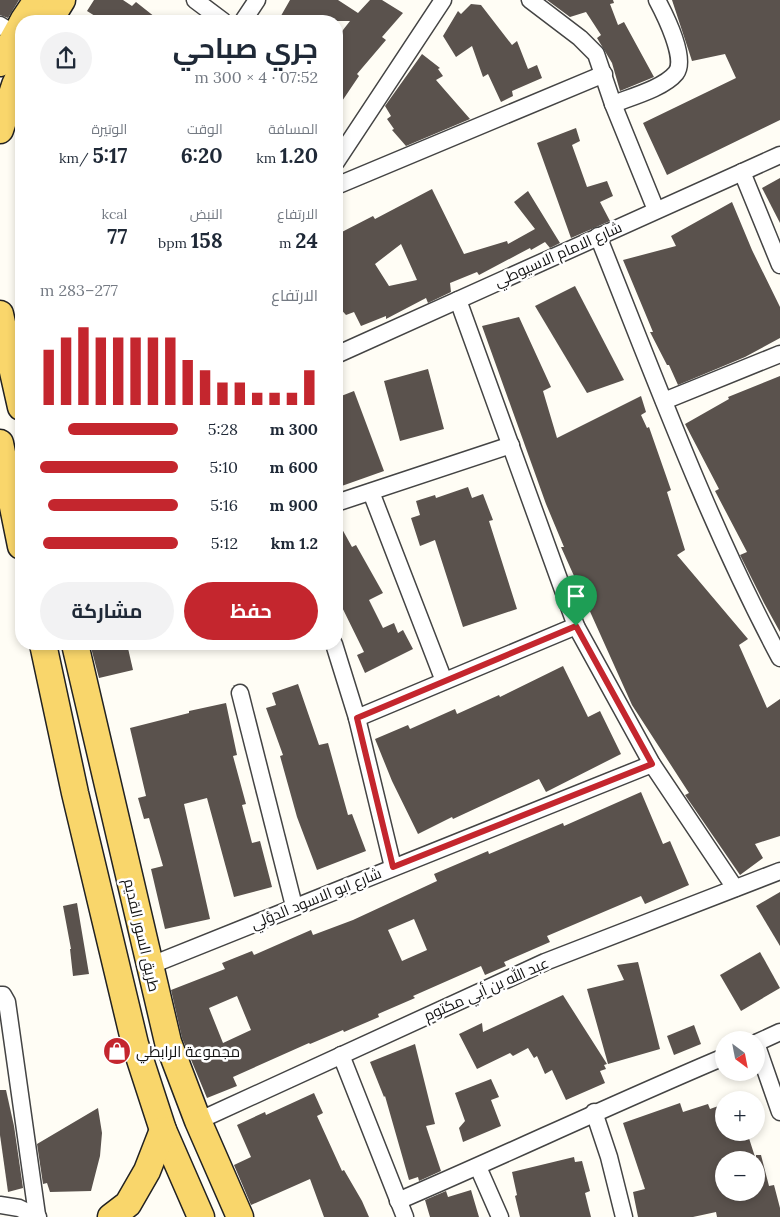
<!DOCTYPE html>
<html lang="ar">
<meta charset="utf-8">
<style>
body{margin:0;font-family:Lora,Cairo,serif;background:#f2f2f3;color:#1f2937;direction:rtl;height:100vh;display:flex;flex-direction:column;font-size:19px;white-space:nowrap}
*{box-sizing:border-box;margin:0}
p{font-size:16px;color:#747a83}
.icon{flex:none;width:28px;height:28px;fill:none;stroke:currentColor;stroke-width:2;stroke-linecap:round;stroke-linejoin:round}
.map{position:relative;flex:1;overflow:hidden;direction:ltr}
.details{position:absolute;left:15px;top:15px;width:328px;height:635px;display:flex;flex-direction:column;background:#fff;border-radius:20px;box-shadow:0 2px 8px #0003;direction:rtl}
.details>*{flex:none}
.needle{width:32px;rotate:148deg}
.controls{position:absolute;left:715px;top:1031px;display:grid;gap:10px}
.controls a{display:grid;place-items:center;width:50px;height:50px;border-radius:50%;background:#fff;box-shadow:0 2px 8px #0003;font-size:25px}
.pin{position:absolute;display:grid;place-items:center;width:42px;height:42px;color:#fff;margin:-51px -21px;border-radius:50% 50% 50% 0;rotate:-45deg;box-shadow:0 0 5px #0007}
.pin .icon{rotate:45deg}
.round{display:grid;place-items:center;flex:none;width:52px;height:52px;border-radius:26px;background:#f2f2f3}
.overview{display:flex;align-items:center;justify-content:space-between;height:85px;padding:0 25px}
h1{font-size:28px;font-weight:700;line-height:38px}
.figures{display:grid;grid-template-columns:repeat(3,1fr);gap:8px;height:85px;padding:5px 25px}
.figures div{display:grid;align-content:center}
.figures b{font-size:21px;font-weight:700}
.figures small{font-size:14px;font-weight:400}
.figures p{font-size:14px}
.chart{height:140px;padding:10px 25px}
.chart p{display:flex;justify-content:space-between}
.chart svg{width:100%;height:90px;margin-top:5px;stroke:#c4262e;stroke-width:6}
.cta{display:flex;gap:10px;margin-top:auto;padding:10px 25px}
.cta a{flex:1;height:58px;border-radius:30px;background:#c4262e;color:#fff;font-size:20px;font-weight:700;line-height:58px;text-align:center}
.cta a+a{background:#f2f2f3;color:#1f2937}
ul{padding:0 25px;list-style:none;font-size:16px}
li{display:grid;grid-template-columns:80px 60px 1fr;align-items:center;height:38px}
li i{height:12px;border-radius:6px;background:#c4262e}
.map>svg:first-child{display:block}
.building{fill:#5a524d;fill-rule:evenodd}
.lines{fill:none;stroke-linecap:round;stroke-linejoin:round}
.street-casing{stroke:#444;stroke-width:19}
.primary-casing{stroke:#222;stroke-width:29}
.street{stroke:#fff;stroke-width:16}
.primary{stroke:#f9d66b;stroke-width:26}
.route-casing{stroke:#fff;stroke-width:10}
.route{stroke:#c4262e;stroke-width:6}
.labels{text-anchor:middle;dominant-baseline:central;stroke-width:5;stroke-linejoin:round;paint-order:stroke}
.street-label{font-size:15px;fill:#111;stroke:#fff}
.poi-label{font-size:15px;fill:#111;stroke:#fff;text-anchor:start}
</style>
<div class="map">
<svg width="780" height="1217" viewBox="0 0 780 1217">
<rect width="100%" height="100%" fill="#fffdf5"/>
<!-- building -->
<g class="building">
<polygon points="0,0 19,0 8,18 0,15"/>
<polygon points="94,0 123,0 132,6 136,2 160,21 103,21 87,11"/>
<polygon points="290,0 338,0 358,13 370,0 382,0 403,13 382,37 386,40 357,74 359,76 336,110 336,39 350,21 278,21"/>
<polygon points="547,0 613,0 614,3 610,4 618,25 624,22 654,77 620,91 612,63 597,38 601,35 586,12 570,17"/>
<polygon points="672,0 780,0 780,120 667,175 643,123 736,78 725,54 692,61"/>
<polygon points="471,4 481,5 512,45 517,41 528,69 537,65 542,78 512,91 513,96 501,102 488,74 483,77 472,46 456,57 443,36 458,11 461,14"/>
<polygon points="422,54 440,68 438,69 443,76 436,80 470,119 406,146 392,130 394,129 387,119 391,116 385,106"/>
<polygon points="576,128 580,141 572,145 587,187 607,181 613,196 600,202 610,221 571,238 537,143"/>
<polygon points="780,178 780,223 762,188"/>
<path d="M432 189 464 254 507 241 508 244 535 229 514 202 528 191 560 243 550 248 545 242 531 250 530 248 479 275 477 272 450 283 451 292 428 303 426 298 386 319V316L361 326 354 312 346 315 336 304V235L373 216 375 219ZM401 244 417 280 389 286 375 264Z"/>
<polygon points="732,202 752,250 780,307 780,338 745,357 678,385 669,365 667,365 650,332 653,332 623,260 676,246 671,236"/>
<polygon points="575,286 624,380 587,393 535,306"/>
<polygon points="519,317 551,387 543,391 557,438 641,396 646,412 641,415 647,428 649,427 671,490 667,492 685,550 677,555 748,639 739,645 767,708 780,699 780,836 755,844 763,858 740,875 685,795 689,793 632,705 561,547 564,547 546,504 482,326"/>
<polygon points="428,369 444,429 400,441 384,381"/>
<polygon points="780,376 780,632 764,603 740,555 747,552 715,491 719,489 685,424 729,399 728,397"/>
<polygon points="354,391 384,471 336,488 336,398"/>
<polygon points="468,487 472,498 483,494 493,520 489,521 517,609 463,627 435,540 420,546 411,518 420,515 416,501 435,495 436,498"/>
<polygon points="336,518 352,547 356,545 383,593 369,600 383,628 394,623 398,633 403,630 413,649 365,673 357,655 364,652 336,595"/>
<polygon points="90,644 127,644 133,670 99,678"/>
<polygon points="563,666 588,717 600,711 621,754 546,792 539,779 453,819 452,817 418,834 392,781 375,739 408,725 410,729 455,709 457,714 499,695 500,697"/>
<polygon points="298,684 319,745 328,743 348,815 352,814 366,851 317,870 297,817 280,756 283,755 266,708 276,705 272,693"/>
<polygon points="226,703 237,755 233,756 246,804 242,805 252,843 260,841 272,887 234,897 207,798 184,804 210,919 165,929 151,869 163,866 149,818 144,819 138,798 146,796 130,728 189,713 189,711"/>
<path d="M641 792 663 844 670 841 689 885 645 904 641 896 547 936 550 942 504 962 506 966 485 975 481 966 413 996 415 998 378 1014 379 1017 344 1032 343 1030 310 1044 309 1043 233 1077 237 1086 207 1098 182 1038 171 990 225 969 222 963 252 951 254 955 311 930 313 935 353 920 437 881 434 874 488 851 489 854 563 823 564 826ZM414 919 427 950 402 961 388 930ZM237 996 251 1030 223 1043 209 1008Z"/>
<polygon points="780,892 780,946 756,906"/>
<polygon points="77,903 89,974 73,976 70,949 71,949 63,906"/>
<polygon points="760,952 780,988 741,1011 720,975"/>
<polygon points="638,962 660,1049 608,1064 587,989 624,980 617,965"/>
<polygon points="563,995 607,1064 604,1065 606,1069 600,1071 605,1083 566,1100 552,1070 545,1074 537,1056 534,1058 528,1048 513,1056 510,1053 477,1069 459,1034 482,1023 483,1032"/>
<polygon points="694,1025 701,1044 674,1055 667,1036"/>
<polygon points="415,1044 435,1124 426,1126 441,1171 419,1181 418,1177 409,1180 385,1096 384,1097 370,1062"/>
<polygon points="491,1079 499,1097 491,1100 501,1126 463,1142 459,1128 465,1121 455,1093"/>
<polygon points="0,1090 6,1090 14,1126 23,1188 8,1192 0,1135"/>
<polygon points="314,1093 323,1113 317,1116 342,1171 344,1170 362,1201 369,1217 324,1217 310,1179 251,1205 234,1165 251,1157 237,1125 265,1112 266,1115"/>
<polygon points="680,1103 683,1112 708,1104 710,1109 724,1104 724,1132 747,1132 756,1160 724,1160 724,1192 756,1192 756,1155 761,1155 769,1186 774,1185 780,1208 780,1217 717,1217 716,1212 693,1217 638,1217 633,1192 645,1189 623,1123"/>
<polygon points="98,1108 102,1133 100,1156 91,1191 50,1192 47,1183 43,1184 37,1144"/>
<polygon points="574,1157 575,1162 582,1161 590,1191 585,1193 591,1217 520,1217 515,1196 517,1195 512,1172"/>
<polygon points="471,1190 479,1217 430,1217 425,1200 446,1191 448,1197"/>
</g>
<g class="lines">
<!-- street casing -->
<g class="street-casing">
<g id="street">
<polyline points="195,0 223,21"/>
<polyline points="530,0 580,38 596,54 613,104 656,210"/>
<polyline points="243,21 257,0"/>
<polyline points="0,25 21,38"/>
<path d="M613 104C631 97 664 88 676 73 687 59 665 15 657 0"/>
<polyline points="336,162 443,0"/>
<polyline points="742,172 780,265"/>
<polyline points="336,186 604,74"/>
<path d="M598 236C655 378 708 523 780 658"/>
<polyline points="458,300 576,626 652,764 735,888"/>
<polyline points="336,355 780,155"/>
<polyline points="664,401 780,354"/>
<polyline points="371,492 444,681"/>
<polyline points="336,503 511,445"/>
<polyline points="334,644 357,718 393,867"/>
<polyline points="240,693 294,906"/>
<polyline points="357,718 576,626"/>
<polyline points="149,966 652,764"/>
<polyline points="0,995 3,995 7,1002 37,1215"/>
<polyline points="756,1043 780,1112"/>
<polyline points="756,1043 780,1032"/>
<polyline points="341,1055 405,1217"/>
<polyline points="594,1112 609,1157 624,1217"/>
<polyline points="198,1121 545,962 780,871"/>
<polyline points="478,1167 500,1217"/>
<path d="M398 1201C507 1154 615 1103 724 1057"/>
<polyline points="0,1205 19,1208 38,1217"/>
</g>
</g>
<!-- primary casing -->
<g class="primary-casing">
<g id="primary">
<polyline points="23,21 37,0"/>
<polyline points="49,21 62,0"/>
<polyline points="0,63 21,25"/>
<polyline points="0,130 15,85 21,72"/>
<polyline points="0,314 21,407"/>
<polyline points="0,443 21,546"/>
<polyline points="43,644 75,793 135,1044 163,1130 201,1217"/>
<polyline points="75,644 168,1042 198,1121 240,1217"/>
<polyline points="111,1217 128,1204 147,1171 163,1130"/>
</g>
</g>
<!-- street -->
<use href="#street" class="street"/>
<!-- primary -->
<use href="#primary" class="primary"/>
</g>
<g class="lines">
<!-- route casing -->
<g class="route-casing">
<polygon id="route" points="576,626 652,764 393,867 357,718"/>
</g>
<!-- route -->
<use href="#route" class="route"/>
</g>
<!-- icons -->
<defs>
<g id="shop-disc" transform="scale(1.4375)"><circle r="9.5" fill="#c4262e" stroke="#fff"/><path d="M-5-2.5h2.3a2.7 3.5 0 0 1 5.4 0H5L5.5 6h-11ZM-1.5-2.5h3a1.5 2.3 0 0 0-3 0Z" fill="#fff"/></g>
</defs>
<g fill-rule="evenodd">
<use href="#shop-disc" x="117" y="1051"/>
</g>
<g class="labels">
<!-- street labels -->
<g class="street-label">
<text transform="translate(558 254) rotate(-24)">شارع الامام الاسيوطي</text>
<text transform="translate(316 898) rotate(-22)">شارع ابو الاسود الدؤلي</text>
<text transform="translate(142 935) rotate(77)">طريق السور القديم</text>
<text transform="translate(486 989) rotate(-24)">عبد الله بن أبي مكتوم</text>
</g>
<!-- poi labels -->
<g class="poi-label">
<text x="136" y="1051">مجموعة الرابطي</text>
</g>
</g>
</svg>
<div class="controls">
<a><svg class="needle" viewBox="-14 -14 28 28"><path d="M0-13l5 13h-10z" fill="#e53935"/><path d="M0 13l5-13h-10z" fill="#747a83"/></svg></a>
<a>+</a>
<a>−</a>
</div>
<div class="pin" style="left:576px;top:626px;background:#1e9e55"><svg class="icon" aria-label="arrive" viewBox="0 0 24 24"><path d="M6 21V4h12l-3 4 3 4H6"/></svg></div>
<section class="details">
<div class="overview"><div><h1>جري صباحي</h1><p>07:52 · 4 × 300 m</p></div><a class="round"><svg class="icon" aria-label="share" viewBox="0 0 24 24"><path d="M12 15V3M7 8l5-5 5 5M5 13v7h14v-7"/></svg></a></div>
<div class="figures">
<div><p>المسافة</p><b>1.20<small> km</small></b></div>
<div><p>الوقت</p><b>6:20</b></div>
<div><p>الوتيرة</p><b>5:17<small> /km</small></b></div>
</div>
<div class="figures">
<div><p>الارتفاع</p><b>24<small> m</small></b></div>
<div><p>النبض</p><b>158<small> bpm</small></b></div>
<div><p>kcal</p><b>77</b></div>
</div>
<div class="chart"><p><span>الارتفاع</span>277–283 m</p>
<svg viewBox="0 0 160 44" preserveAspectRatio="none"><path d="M5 44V17M15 44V11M25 44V6M35 44V11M45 44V11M55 44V11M65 44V11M75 44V11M85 44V22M95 44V27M105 44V33M115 44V33M125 44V38M135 44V38M145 44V38M155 44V27"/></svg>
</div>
<ul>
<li><b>300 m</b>5:28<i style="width:80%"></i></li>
<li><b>600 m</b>5:10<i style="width:100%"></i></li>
<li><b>900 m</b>5:16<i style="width:94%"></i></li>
<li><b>1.2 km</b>5:12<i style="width:98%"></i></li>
</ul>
<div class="cta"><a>حفظ</a><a>مشاركة</a></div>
</section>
</div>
